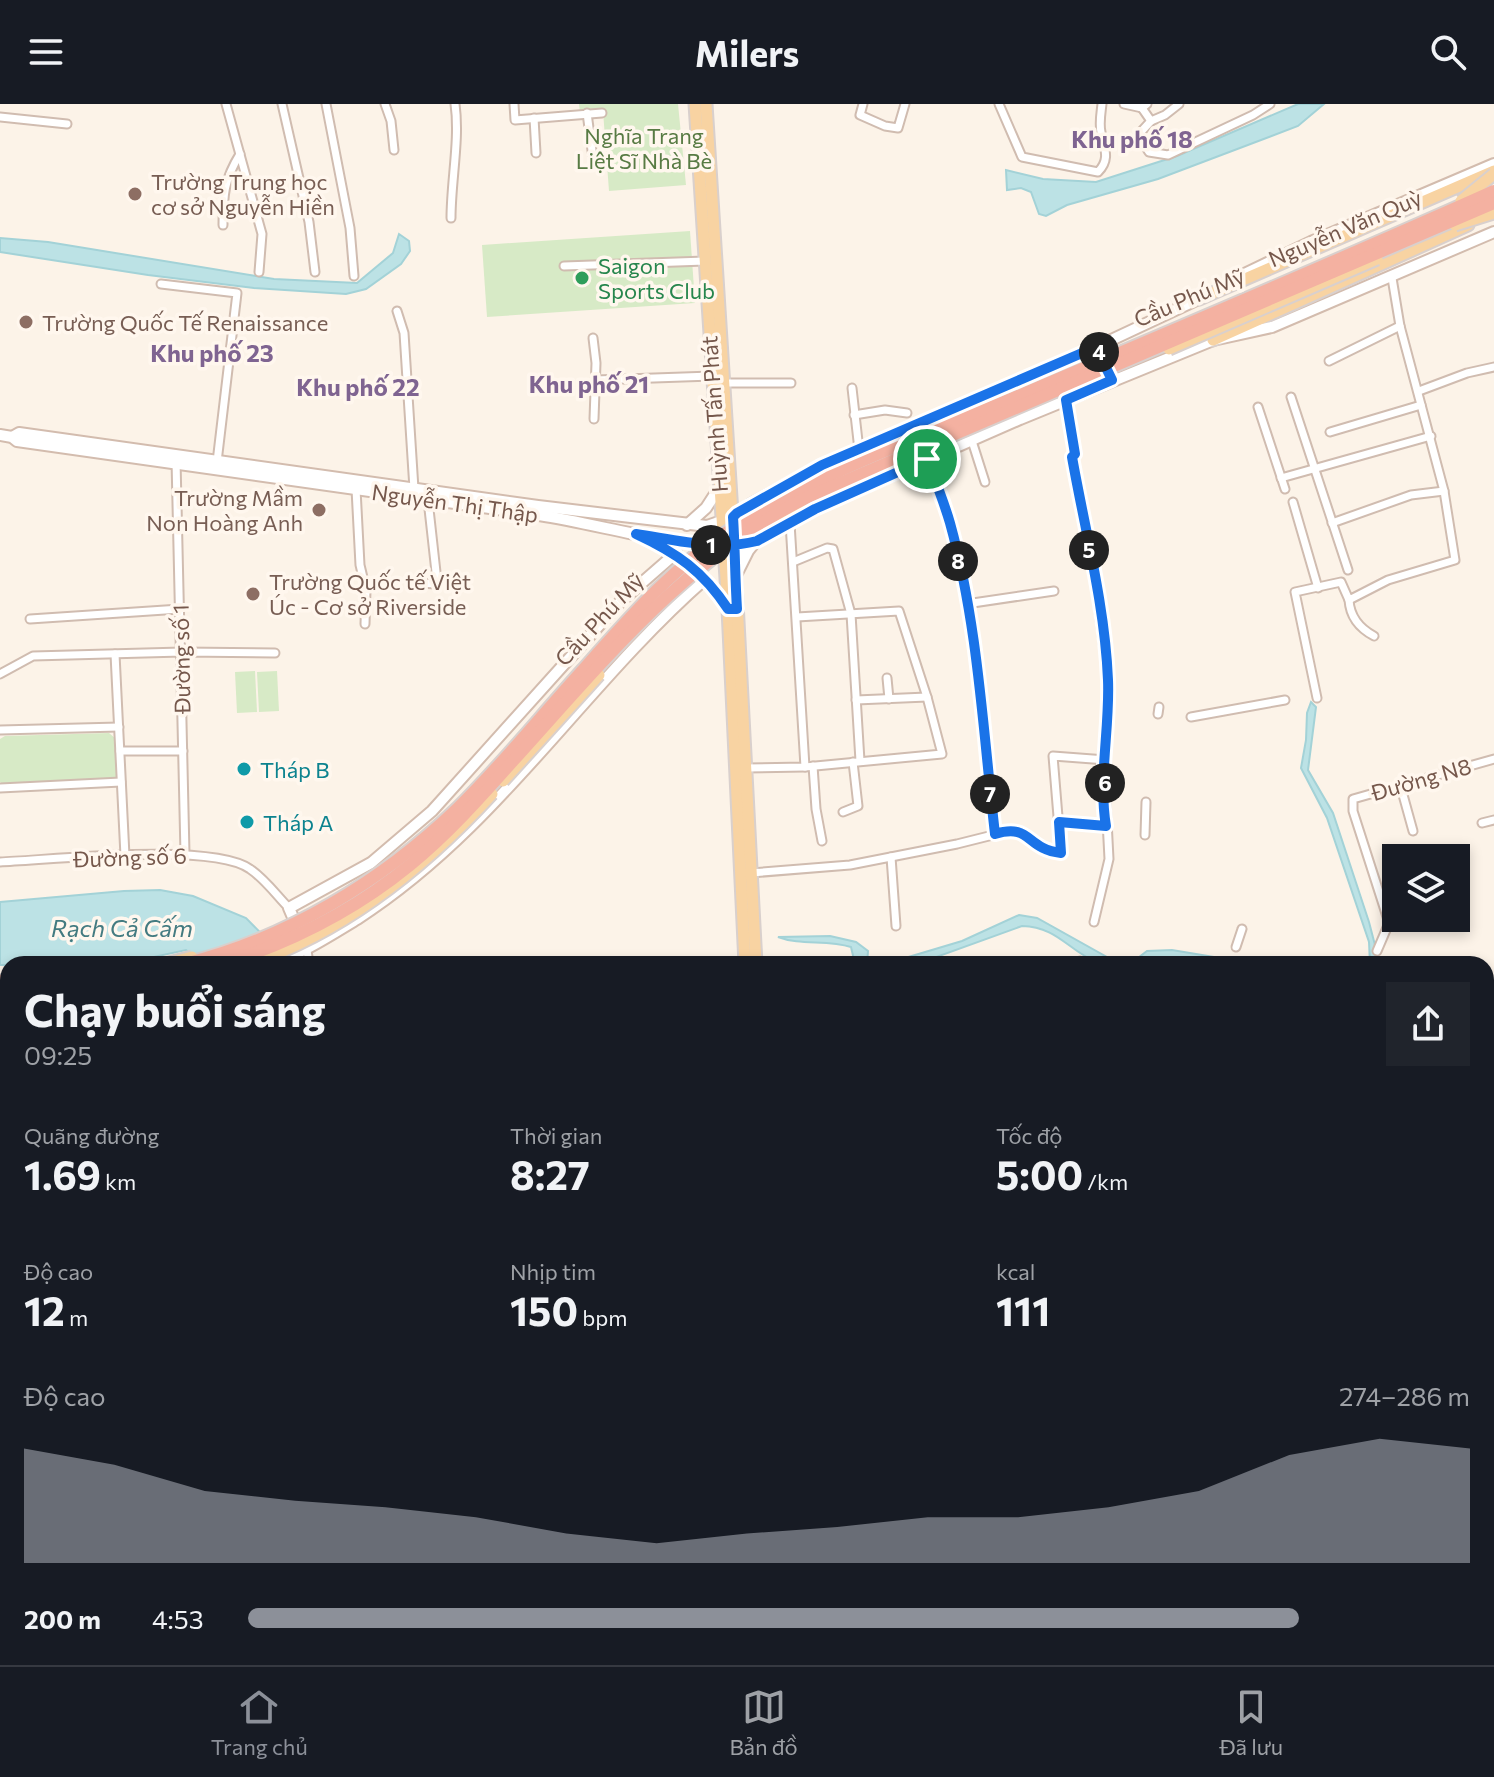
<!DOCTYPE html>
<html lang="vi">
<meta charset="utf-8">
<style>
body{margin:0;font-family:Commissioner,sans-serif;background:#20242c;color:#f1f3f6;height:100vh;display:flex;flex-direction:column;font-size:30px;white-space:nowrap}
*{box-sizing:border-box;margin:0}
p{font-size:26px;color:#9ea1a6}
.icon{flex:none;width:44px;height:44px;fill:none;stroke:currentColor;stroke-width:2;stroke-linecap:round;stroke-linejoin:round}
.map{position:relative;flex:1;overflow:hidden}
.panel{position:absolute;left:0px;top:852px;width:1494px;height:710px;display:flex;flex-direction:column;background:#171b24;border-radius:24px 24px 0 0;box-shadow:0 4px 12px #0003}
.panel>*{flex:none}
.buttons{position:absolute;left:1382px;top:740px;display:grid;gap:16px}
.buttons a{display:grid;place-items:center;width:88px;height:88px;border-radius:0px;background:#171b24;box-shadow:0 4px 12px #0003;font-size:40px}
.pin{position:absolute;display:grid;place-items:center;width:68px;height:68px;color:#fff;margin:-34px;border:4px solid #fff;border-radius:50%;box-shadow:0 2px 8px #0007}
.km{position:absolute;width:40px;height:40px;margin:-20px;border-radius:50%;background:#222;color:#fff;font-size:22px;line-height:40px;text-align:center}
.round{display:grid;place-items:center;flex:none;width:84px;height:84px;border-radius:0px;background:#20242c}
.headline{display:flex;align-items:center;justify-content:space-between;height:136px;padding:0 24px}
h1{font-size:44px;font-weight:700;line-height:60px}
.metrics{display:grid;grid-template-columns:repeat(3,1fr);gap:12px;height:136px;padding:8px 24px}
.metrics div{display:grid;align-content:center}
.metrics b{font-size:40px;font-weight:700}
.metrics small{font-size:22px;font-weight:400}
.metrics p{font-size:22px}
.chart{height:224px;padding:16px 24px}
.chart p{display:flex;justify-content:space-between}
.chart svg{width:100%;height:144px;margin-top:8px;fill:#8c9099;opacity:.7}
ul{padding:0 24px;list-style:none;font-size:26px}
li{display:grid;grid-template-columns:128px 96px 1fr;align-items:center;height:60px}
li i{height:20px;border-radius:10px;background:#8c9099}
header{display:flex;justify-content:space-between;align-items:center;height:104px;padding:0 24px;background:#171b24;font-size:36px;font-weight:700}
.tabs{display:flex;justify-content:space-around;align-items:center;height:112px;border-top:2px solid #363941;background:#171b24;font-size:22px;color:#9ea1a6}
.tabs a{display:grid;justify-items:center;gap:4px}
.tabs .on{color:#8c9099}
.map>svg:first-child{display:block}
.green{fill:#d7eac6}
.water{fill:#bce2e5;stroke:#a3d2d7;stroke-width:2}
.lines{fill:none;stroke-linecap:round;stroke-linejoin:round}
.street-casing{stroke:#d0bcb0;stroke-width:11}
.secondary-casing{stroke:#d3bcae;stroke-width:14}
.primary-casing{stroke:#d9d0cd;stroke-width:15}
.highway-casing{stroke:#d9d0cd;stroke-width:16}
.street{stroke:#fff;stroke-width:7}
.secondary{stroke:#fff;stroke-width:10}
.primary{stroke:#f8d3a2;stroke-width:11}
.highway{stroke:#f4b1a1;stroke-width:12}
.primary-bridge-casing{stroke:#d9d0cd;stroke-width:15;stroke-linecap:butt}
.highway-bridge-casing{stroke:#d9d0cd;stroke-width:16;stroke-linecap:butt}
.primary-bridge{stroke:#f8d3a2;stroke-width:11}
.highway-bridge{stroke:#f4b1a1;stroke-width:12}
.route-casing{stroke:#fff;stroke-width:16}
.route{stroke:#1a73e8;stroke-width:10}
.education-dot{fill:#8d6e63;stroke:#fff7ee;stroke-width:3}
.leisure-dot{fill:#2e9e5b;stroke:#fff7ee;stroke-width:3}
.culture-dot{fill:#0f9aa8;stroke:#fff7ee;stroke-width:3}
.labels{text-anchor:middle;dominant-baseline:central;stroke-width:7;stroke-linejoin:round;paint-order:stroke}
.park-label{font-size:22px;fill:#587b44;stroke:#fff7ee}
.education-label{font-size:22px;fill:#785e54;stroke:#fff7ee;text-anchor:start}
.street-label{font-size:22px;fill:#76584c;stroke:#fff7ee}
.leisure-label{font-size:22px;fill:#27864d;stroke:#fff7ee;text-anchor:start}
.culture-label{font-size:22px;fill:#0d838f;stroke:#fff7ee;text-anchor:start}
.neighbourhood-label{font-size:24px;font-weight:bold;fill:#7f6491;stroke:#fff7ee}
.water-label{font-size:24px;font-style:italic;fill:#437b81;stroke:#fff7ee}
</style>
<header><svg class="icon" aria-label="menu" viewBox="0 0 24 24"><path d="M4 6h16M4 12h16M4 18h16"/></svg>Milers<svg class="icon" aria-label="search" viewBox="0 0 24 24"><circle cx="10" cy="10" r="6"/><path d="M15 15l6 6"/></svg></header>
<div class="map">
<svg width="1494" height="1561" viewBox="0 0 1494 1561">
<rect width="100%" height="100%" fill="#fcf3e8"/>
<!-- green -->
<g class="green">
<polygon points="579,0 678,0 686,81 609,87 603,7 580,8"/>
<polygon points="690,127 695,199 487,213 482,141"/>
<polygon points="255,567 257,608 237,609 235,568"/>
<polygon points="277,567 279,607 259,608 257,568"/>
<polygon points="109,629 116,635 118,671 113,676 3,680 0,678 0,635 5,632"/>
<polygon points="8,1086 8,1212 0,1216 0,1090"/>
<polygon points="8,1237 8,1309 0,1313 0,1241"/>
</g>
<!-- water -->
<g class="water">
<polygon points="1298,0 1324,0 1298,22 1158,75 1067,101 1046,112 1039,110 1031,88 1021,84 1007,86 1006,66 1043,75 1096,78 1177,52"/>
<polygon points="399,130 409,137 410,147 401,160 366,185 346,190 254,184 148,171 0,148 0,134 48,138 274,175 357,179 393,149"/>
<polygon points="1311,598 1316,603 1308,666 1333,709 1369,818 1376,845 1377,860 1370,860 1369,838 1327,714 1301,664 1306,636 1307,609"/>
<polygon points="160,786 193,792 246,814 291,860 203,860 186,846 121,860 0,861 0,798 124,787"/>
<path d="M1019 811 1037 814 1116 858 1134 857 1147 847 1172 846 1238 857 1318 854 1333 860H1191L1170 854 1149 857 1147 860C1132 860 1110 864 1096 858 1067 845 1057 823 1022 822L917 860H885L962 837Z"/>
<path d="M830 832 856 838 868 847 867 860H855L851 843C827 835 801 842 778 833Z"/>
<polygon points="1486,919 1494,921 1494,999 1486,1010 1486,973 1493,957 1486,948"/>
<polygon points="1494,1223 1494,1286 1486,1305 1486,1246"/>
<polygon points="348,1554 421,1554 419,1561 343,1561"/>
</g>
<g class="lines">
<!-- street casing -->
<g class="street-casing">
<g id="street">
<polyline points="226,0 262,130 259,168"/>
<polyline points="282,0 309,118 315,168"/>
<polyline points="326,0 350,124 354,172"/>
<polyline points="385,0 391,17 394,46"/>
<polyline points="514,0 515,16 602,9"/>
<polyline points="863,0 860,11 885,22 898,24 905,0"/>
<path d="M999 0 1022 53 1098 68C1111 55 1104 44 1101 28 1099 19 1101 9 1102 0"/>
<polyline points="1124,0 1142,4 1147,0"/>
<polyline points="1142,4 1151,17 1165,11 1179,0"/>
<polyline points="587,9 593,54"/>
<polyline points="0,13 67,20"/>
<polyline points="534,14 536,49"/>
<polyline points="1151,17 1138,31 1149,48 1168,51 1253,11 1270,0"/>
<path d="M451 114C451 77 460 35 455 0"/>
<path d="M223 121C223 91 224 76 240 50"/>
<polyline points="564,162 705,157"/>
<polyline points="161,180 237,189 217,358"/>
<polyline points="397,207 404,229 414,385"/>
<polyline points="593,234 596,259 594,315"/>
<polyline points="1329,257 1400,222"/>
<polyline points="596,276 712,272"/>
<polyline points="724,279 791,279"/>
<polyline points="852,284 859,346"/>
<polyline points="1419,287 1467,269 1494,263"/>
<polyline points="1291,293 1348,466"/>
<polyline points="1066,296 1075,350 1072,353 1097,492 1108,576 1105,678 1109,755 1094,818"/>
<polyline points="1258,303 1285,385"/>
<polyline points="854,311 885,306 907,309"/>
<polyline points="1330,328 1421,301"/>
<polyline points="972,337 985,378"/>
<path d="M927 355C935 376 944 398 950 419 977 520 983 627 995 730"/>
<polyline points="176,356 185,750"/>
<polyline points="1281,374 1431,332"/>
<polyline points="356,385 360,461 366,486 365,520"/>
<polyline points="1293,398 1318,484"/>
<polyline points="790,419 805,663"/>
<polyline points="1332,419 1411,391 1444,387"/>
<polyline points="793,458 827,444 833,445 851,510 860,657"/>
<polyline points="421,479 435,480 437,477 428,396"/>
<path d="M1349 496C1350 512 1359 524 1374 532"/>
<polyline points="966,500 1054,487"/>
<polyline points="30,515 180,505"/>
<polyline points="115,550 125,752"/>
<polyline points="0,570 33,552 182,548 275,549"/>
<polyline points="887,574 889,595"/>
<polyline points="1317,594 1295,488 1341,478 1349,496 1388,476 1455,456 1444,387 1400,222 1392,174"/>
<polyline points="856,596 927,593"/>
<polyline points="1158,610 1159,603"/>
<polyline points="1191,613 1285,596"/>
<polyline points="0,626 119,623"/>
<polyline points="120,647 183,647"/>
<polyline points="813,662 816,705 822,737"/>
<polyline points="745,664 805,663 942,650 927,593 899,507 797,513"/>
<polyline points="1400,680 1413,727"/>
<polyline points="0,684 121,678"/>
<polyline points="843,708 858,702 853,658"/>
<polyline points="1059,718 1106,722"/>
<polyline points="1482,719 1494,716"/>
<polyline points="1145,731 1146,698"/>
<polyline points="891,753 896,822"/>
<path d="M0 758C51 756 212 738 250 765 265 775 277 792 289 804"/>
<path d="M751 769 850 761 957 740 1013 726C1024 728 1026 735 1035 741 1043 747 1051 748 1061 749L1053 652 1106 656"/>
<polyline points="1236,843 1242,825"/>
<polyline points="307,846 309,860"/>
<polyline points="1377,847 1389,819 1353,707 1353,695 1494,655"/>
<polyline points="1080,860 1080,857"/>
<polyline points="0,1073 8,1069"/>
<polyline points="0,1231 8,1227"/>
<polyline points="0,1333 8,1329"/>
<polyline points="0,1368 8,1384"/>
<polyline points="0,1434 8,1430"/>
<polyline points="92,1554 96,1561"/>
<polyline points="738,1554 742,1561"/>
<polyline points="1290,1554 1291,1561"/>
<polyline points="434,1561 436,1554"/>
<polyline points="500,1561 502,1554"/>
<polyline points="512,1561 514,1554"/>
<polyline points="1493,1561 1494,1553"/>
</g>
</g>
<!-- secondary casing -->
<g class="secondary-casing">
<g id="secondary">
<polyline points="1232,176 1311,138 1494,60"/>
<path d="M0 331 12 333 17 337 539 411C597 420 654 438 712 441"/>
<polyline points="12,333 19,329 538,402 707,422 733,413 751,400 822,361 1075,253 1205,192"/>
<polyline points="687,421 706,404 719,384"/>
<path d="M649 436C683 452 707 474 728 505"/>
<polyline points="744,440 757,437 815,405 1020,315 1213,236 1272,223 1494,128"/>
<polyline points="736,471 748,447 756,437"/>
<polyline points="298,825 289,804 371,759 432,707 621,497 676,449"/>
<path d="M271 860C303 849 329 832 357 815 498 724 581 584 705 475"/>
<polyline points="0,902 8,903"/>
<polyline points="0,1019 8,1035"/>
<polyline points="1486,1293 1494,1295"/>
<polyline points="1486,1301 1494,1302"/>
<polyline points="1486,1486 1494,1486"/>
<polyline points="266,1554 270,1561"/>
<polyline points="59,1561 73,1554"/>
<polyline points="1114,1561 1129,1554"/>
</g>
</g>
<!-- primary casing -->
<g class="primary-casing">
<g id="primary">
<polyline points="695,0 728,505 745,860"/>
<polyline points="706,0 734,441 756,860"/>
<polyline points="1199,195 1494,67"/>
<polyline points="1213,236 1468,121"/>
<polyline points="0,895 8,896"/>
<polyline points="901,1554 903,1561"/>
<polyline points="913,1554 915,1561"/>
</g>
</g>
<!-- highway casing -->
<g class="highway-casing">
<g id="highway">
<polyline points="0,877 8,877"/>
<polyline points="0,887 8,888"/>
</g>
</g>
<!-- street -->
<use href="#street" class="street"/>
<!-- secondary -->
<use href="#secondary" class="secondary"/>
<!-- primary -->
<use href="#primary" class="primary"/>
<!-- highway -->
<use href="#highway" class="highway"/>
<!-- primary-bridge casing -->
<g class="primary-bridge-casing">
<g id="primary-bridge">
<polyline points="1461,97 1494,70"/>
<polyline points="1455,121 1494,109"/>
<polyline points="1169,245 1377,155"/>
<polyline points="743,438 800,403"/>
<polyline points="503,677 599,571"/>
<polyline points="165,860 192,853"/>
<path d="M249 860C345 828 425 763 492 690"/>
</g>
</g>
<!-- highway-bridge casing -->
<g class="highway-bridge-casing">
<g id="highway-bridge">
<path d="M185 860C288 834 381 778 458 704 502 661 541 612 583 566 629 514 676 460 735 423 824 366 926 331 1023 290 1181 223 1338 157 1494 87"/>
<path d="M223 860C289 839 355 806 410 761 447 731 480 694 512 658 602 559 686 453 808 393L1494 99"/>
</g>
</g>
<!-- primary-bridge -->
<use href="#primary-bridge" class="primary-bridge"/>
<!-- highway-bridge -->
<use href="#highway-bridge" class="highway-bridge"/>
</g>
<g class="lines">
<!-- route casing -->
<g class="route-casing">
<path id="route" d="M927 355 815 405 757 437C717 447 676 436 636 430 677 449 703 467 728 505H737C735 474 735 443 733 413L737 409 822 361 1096 243 1112 276 1066 296 1075 350 1072 353C1085 426 1105 502 1108 576 1110 624 1098 675 1106 722L1059 718 1061 749C1025 745 1032 719 995 730 983 627 978 520 950 419 944 398 935 376 927 355"/>
</g>
<!-- route -->
<use href="#route" class="route"/>
</g>
<!-- markers -->
<g class="education-dot">
<circle cx="135" cy="90" r="8"/>
<circle cx="26" cy="218" r="8"/>
<circle cx="319" cy="406" r="8"/>
<circle cx="253" cy="490" r="8"/>
</g>
<circle class="leisure-dot" cx="582" cy="174" r="8"/>
<g class="culture-dot">
<circle cx="244" cy="665" r="8"/>
<circle cx="247" cy="718" r="8"/>
</g>
<g class="labels">
<!-- park labels -->
<g class="park-label">
<text x="644" y="31">Nghĩa Trang<tspan x="644" dy="25">Liệt Sĩ Nhà Bè</tspan></text>
</g>
<!-- education labels -->
<g class="education-label">
<text x="151" y="77">Trường Trung học<tspan x="151" dy="25">cơ sở Nguyễn Hiền</tspan></text>
<text x="42" y="218">Trường Quốc Tế Renaissance</text>
<text x="303" y="393" text-anchor="end">Trường Mầm<tspan x="303" dy="25">Non Hoàng Anh</tspan></text>
<text x="269" y="477">Trường Quốc tế Việt<tspan x="269" dy="25">Úc - Cơ sở Riverside</tspan></text>
</g>
<!-- street labels -->
<g class="street-label">
<text transform="translate(1345 124) rotate(-23)">Nguyễn Văn Quỳ</text>
<text transform="translate(1189 193) rotate(-23)">Cầu Phú Mỹ</text>
<text transform="translate(714 310) rotate(-94)">Huỳnh Tấn Phát</text>
<text transform="translate(455 399) rotate(8)">Nguyễn Thị Thập</text>
<text transform="translate(599 515) rotate(-47)">Cầu Phú Mỹ</text>
<text transform="translate(181 555) rotate(-91)">Đường số 1</text>
<text transform="translate(1421 675) rotate(-16)">Đường N8</text>
<text transform="translate(130 753) rotate(-2)">Đường số 6</text>
</g>
<!-- leisure labels -->
<g class="leisure-label">
<text x="598" y="161">Saigon<tspan x="598" dy="25">Sports Club</tspan></text>
</g>
<!-- culture labels -->
<g class="culture-label">
<text x="260" y="665">Tháp B</text>
<text x="263" y="718">Tháp A</text>
</g>
<!-- neighbourhood labels -->
<g class="neighbourhood-label">
<text x="1132" y="34">Khu phố 18</text>
<text x="212" y="248">Khu phố 23</text>
<text x="589" y="279">Khu phố 21</text>
<text x="358" y="282">Khu phố 22</text>
</g>
<!-- water labels -->
<g class="water-label">
<text x="122" y="823">Rạch Cả Cấm</text>
</g>
</g>
</svg>
<div class="buttons">
<a><svg class="icon" aria-label="layers" viewBox="0 0 24 24"><path d="M12 4l9 5-9 5-9-5zM3 14l9 5 9-5"/></svg></a>
</div>
<div class="pin" style="left:927px;top:355px;background:#1e9e55"><svg class="icon" aria-label="arrive" viewBox="0 0 24 24"><path d="M6 21V4h12l-3 4 3 4H6"/></svg></div>
<b class="km" style="left:711px;top:441px">1</b>
<b class="km" style="left:1099px;top:248px">4</b>
<b class="km" style="left:1089px;top:446px">5</b>
<b class="km" style="left:1105px;top:679px">6</b>
<b class="km" style="left:990px;top:690px">7</b>
<b class="km" style="left:958px;top:457px">8</b>
<section class="panel">
<div class="headline"><div><h1>Chạy buổi sáng</h1><p>09:25</p></div><a class="round"><svg class="icon" aria-label="share" viewBox="0 0 24 24"><path d="M12 15V3M7 8l5-5 5 5M5 13v7h14v-7"/></svg></a></div>
<div class="metrics">
<div><p>Quãng đường</p><b>1.69<small> km</small></b></div>
<div><p>Thời gian</p><b>8:27</b></div>
<div><p>Tốc độ</p><b>5:00<small> /km</small></b></div>
</div>
<div class="metrics">
<div><p>Độ cao</p><b>12<small> m</small></b></div>
<div><p>Nhịp tim</p><b>150<small> bpm</small></b></div>
<div><p>kcal</p><b>111</b></div>
</div>
<div class="chart"><p><span>Độ cao</span>274–286 m</p>
<svg viewBox="0 0 160 44" preserveAspectRatio="none"><path d="M0 44V9L10 14L20 22L30 25L40 27L50 30L60 35L70 38L80 35L90 33L100 30L110 30L120 27L130 22L140 11L150 6L160 9V44z"/></svg>
</div>
<ul>
<li><b>200 m</b>4:53<i style="width:86%"></i></li>
</ul>
</section>
</div>
<nav class="tabs">
<a class="on"><svg class="icon" aria-label="home" viewBox="0 0 24 24"><path d="M3 11l9-7 9 7M6 9v11h12V9"/></svg>Trang chủ</a>
<a><svg class="icon" aria-label="map" viewBox="0 0 24 24"><path d="M3 6l6-2 6 2 6-2v14l-6 2-6-2-6 2zM9 4v14M15 6v14"/></svg>Bản đồ</a>
<a><svg class="icon" aria-label="saved" viewBox="0 0 24 24"><path d="M7 4h10v16l-5-4-5 4z"/></svg>Đã lưu</a>
</nav>
